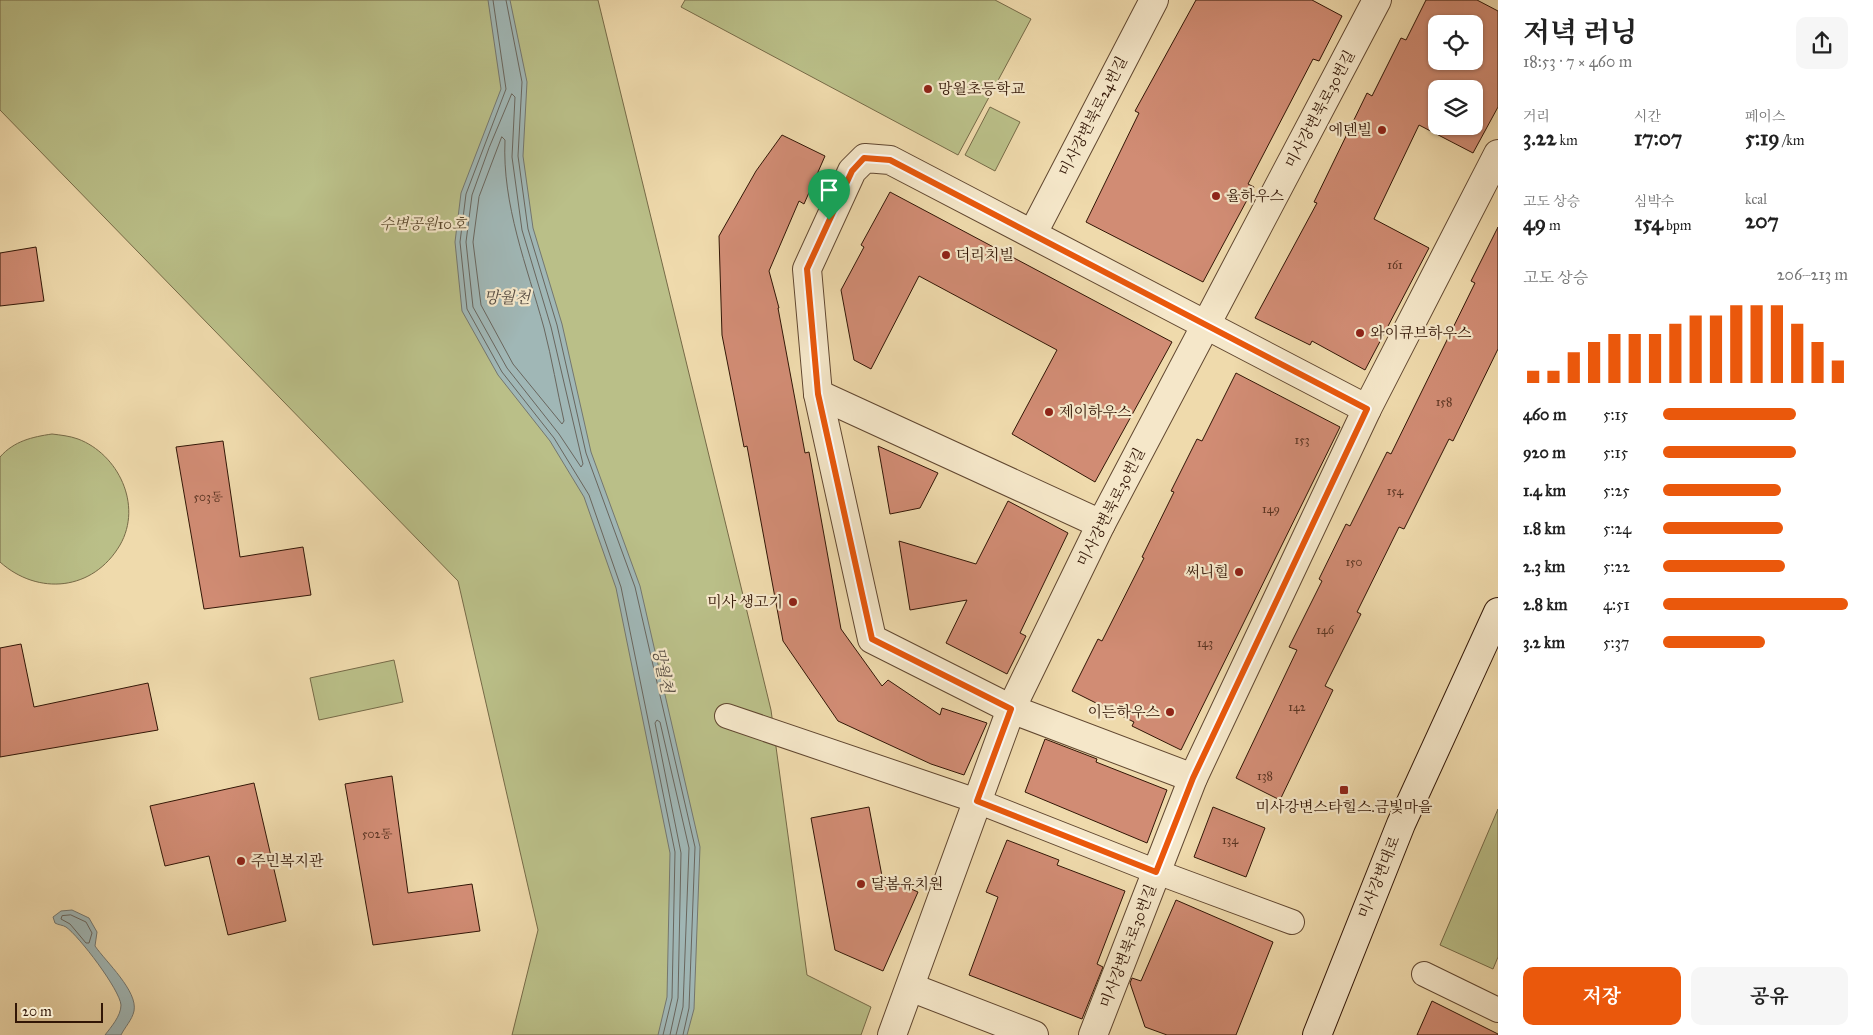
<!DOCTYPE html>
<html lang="ko">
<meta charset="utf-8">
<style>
body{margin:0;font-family:"IM FELL Great Primer","Noto Serif KR",serif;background:#f6f6f6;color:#222;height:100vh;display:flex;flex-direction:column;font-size:19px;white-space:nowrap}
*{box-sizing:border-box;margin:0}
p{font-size:16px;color:#767676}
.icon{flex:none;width:28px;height:28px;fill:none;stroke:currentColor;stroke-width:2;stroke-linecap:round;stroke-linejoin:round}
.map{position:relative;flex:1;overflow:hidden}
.side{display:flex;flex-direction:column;background:#fff;width:375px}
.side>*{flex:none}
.tools{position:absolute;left:1428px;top:15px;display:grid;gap:10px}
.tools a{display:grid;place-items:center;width:55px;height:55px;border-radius:10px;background:#fff;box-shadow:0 1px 4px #0004;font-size:25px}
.scale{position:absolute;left:15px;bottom:12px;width:88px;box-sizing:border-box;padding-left:5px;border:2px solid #321606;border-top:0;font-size:14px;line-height:18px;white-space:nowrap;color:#321606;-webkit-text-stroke:4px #f5e7c9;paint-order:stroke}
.pin{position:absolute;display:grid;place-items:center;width:42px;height:42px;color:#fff;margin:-51px -21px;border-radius:50% 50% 50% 0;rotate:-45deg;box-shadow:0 0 5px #0007}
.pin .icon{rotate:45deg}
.round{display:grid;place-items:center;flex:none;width:52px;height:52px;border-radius:10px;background:#f6f6f6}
.headline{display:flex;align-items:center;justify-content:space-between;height:85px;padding:0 25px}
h1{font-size:28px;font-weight:700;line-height:38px}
.metrics{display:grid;grid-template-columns:repeat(3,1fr);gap:8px;height:85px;padding:5px 25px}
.metrics div{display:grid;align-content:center}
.metrics b{font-size:21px;font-weight:700}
.metrics small{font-size:14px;font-weight:400}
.metrics p{font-size:14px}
.chart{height:140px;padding:10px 25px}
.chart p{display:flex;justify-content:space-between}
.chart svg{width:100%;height:90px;margin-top:5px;stroke:#ea580c;stroke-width:6}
.button{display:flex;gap:10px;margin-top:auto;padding:10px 25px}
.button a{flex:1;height:58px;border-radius:10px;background:#ea580c;color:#fff;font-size:20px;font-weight:700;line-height:58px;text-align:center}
.button a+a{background:#f6f6f6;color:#222}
ul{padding:0 25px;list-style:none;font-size:16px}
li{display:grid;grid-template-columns:80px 60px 1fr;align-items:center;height:38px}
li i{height:12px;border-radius:6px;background:#ea580c}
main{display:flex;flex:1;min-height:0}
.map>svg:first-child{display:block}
.green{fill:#babf88;stroke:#766a47}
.water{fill:#a0b7b6;stroke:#747770}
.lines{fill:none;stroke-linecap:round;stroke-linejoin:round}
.shore{stroke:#69665e;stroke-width:1}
.building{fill:#d18c74;stroke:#321606;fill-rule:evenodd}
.pedestrian-casing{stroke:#614730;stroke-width:26}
.minor-casing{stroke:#614730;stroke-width:30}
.secondary-casing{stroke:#321606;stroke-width:30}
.pedestrian{stroke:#f5e7c9;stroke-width:24}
.minor{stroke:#f5e7c9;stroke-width:28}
.secondary{stroke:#f5e7c9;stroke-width:28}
.route-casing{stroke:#fff;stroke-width:10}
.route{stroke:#ea580c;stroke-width:6}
.poi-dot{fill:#8f2418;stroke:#f5e7c9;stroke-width:2}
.labels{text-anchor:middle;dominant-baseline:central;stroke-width:4.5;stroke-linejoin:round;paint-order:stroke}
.number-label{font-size:12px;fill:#5a3422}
.poi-label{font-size:15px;fill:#321606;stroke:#f5e7c9;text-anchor:start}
.street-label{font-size:15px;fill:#321606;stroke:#f5e7c9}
.park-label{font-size:15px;font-style:italic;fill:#5b492d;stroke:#f5e7c9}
.water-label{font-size:16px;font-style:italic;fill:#584e44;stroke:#f5e7c9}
</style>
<main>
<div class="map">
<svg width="1498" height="1035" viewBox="0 0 1498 1035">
<rect width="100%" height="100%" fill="#efdaac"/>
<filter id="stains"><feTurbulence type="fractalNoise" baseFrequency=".004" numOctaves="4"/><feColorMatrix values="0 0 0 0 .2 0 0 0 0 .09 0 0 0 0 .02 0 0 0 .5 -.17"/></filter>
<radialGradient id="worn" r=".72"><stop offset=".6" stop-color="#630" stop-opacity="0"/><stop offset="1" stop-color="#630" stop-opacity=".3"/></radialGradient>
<!-- green -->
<g class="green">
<polygon points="0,0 598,0 771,710 807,975 871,1007 861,1035 512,1035 538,930 458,581 0,110"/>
<polygon points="685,0 995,0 1031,19 958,155 681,7"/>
<polygon points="990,107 1020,122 995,171 965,155"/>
<path d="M52 434C60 435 70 436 78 439 118 454 143 505 120 545 93 591 38 596 0 562V457C14 441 32 437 52 434Z"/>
<polygon points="394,660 403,702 319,720 310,678"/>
<polygon points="1498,809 1498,957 1493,969 1440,945"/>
</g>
<!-- water -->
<g class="water">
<polygon points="488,0 510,0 527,82 523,156 533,228 562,324 591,452 640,586 700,847 694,1009 687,1035 658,1035 667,997 670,853 616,588 584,497 550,441 498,375 462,311 455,242 461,193 501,89"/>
<path d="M72 910 89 918 97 932 95 946C106 962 138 991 134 1011 132 1020 125 1027 121 1035H105C111 1027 121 1016 121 1005 120 990 79 936 66 927 63 925 58 925 55 923L53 917 61 911Z"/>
</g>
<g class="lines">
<!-- shore -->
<g class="shore">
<polyline points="493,0 506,89 466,194 460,242 467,309 502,372 554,438 589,495 621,587 675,852 672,998 663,1035"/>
<polyline points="506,0 522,82 518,156 528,229 557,325 586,453 635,587 695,847 689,1008 683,1035"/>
<polygon points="512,94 515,97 512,157 522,230 551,327 583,464 581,467 559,434 507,368 473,307 466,242 472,195 489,148"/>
<path d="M502 137 505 140C502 205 527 266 544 328 552 359 557 390 564 421L562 424 513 364 481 305 473 242 479 197Z"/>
<polygon points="71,915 86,922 92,933 89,943 86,943 70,924 61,919 62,916"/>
<polyline points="670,1035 678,998 681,853 655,723 657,720 660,722 689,848 683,1007 676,1035"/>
</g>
</g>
<!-- building -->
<g class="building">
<polygon points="1196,0 1312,0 1342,16 1319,61 1313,59 1248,184 1254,187 1203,282 1086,222 1139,113 1135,111"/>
<path d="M1426 0H1477L1498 11V107L1473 153 1419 125 1374 219 1429 248 1365 370 1312 341 1310 345 1255 318 1317 203 1314 202 1367 93 1372 96 1401 38 1406 40ZM1436 24H1474V61H1436ZM1436 89H1474V126H1436Z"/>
<polygon points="782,135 825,156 804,204 799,201 769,271 779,308 778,308 805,453 809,452 841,629 882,686 888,680 940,715 942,708 987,723 964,775 931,764 838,721 783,641 747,446 744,447 722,335 719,236 756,171"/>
<polygon points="890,192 1172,342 1095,482 1012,434 1057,350 919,276 871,369 854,360 841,290 864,247 861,245"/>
<polygon points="1498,227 1498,349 1453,441 1449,439 1404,529 1399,527 1357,612 1361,614 1325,686 1333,690 1280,800 1236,778 1297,650 1289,647 1322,581 1319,579 1346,524 1350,526 1387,452 1391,454 1475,283 1471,281"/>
<polygon points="36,247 44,301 0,306 0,253"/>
<polygon points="1236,373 1340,427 1181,750 1132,726 1134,722 1072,691 1098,639 1102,641 1144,558 1142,557 1174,492 1171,491 1197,439 1202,441"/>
<polygon points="223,441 240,557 303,547 311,595 204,609 176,447"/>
<polygon points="878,446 938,473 920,508 890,514"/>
<polygon points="1008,501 1068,533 1020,633 1026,636 1007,674 946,643 967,600 910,610 899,541 976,564"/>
<polygon points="21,644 34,707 148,683 158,730 0,757 0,648"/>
<polygon points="1045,739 1097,759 1096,762 1167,790 1147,843 1025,792"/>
<polygon points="392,776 408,893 472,884 480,931 373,945 345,784"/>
<polygon points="254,783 286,921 228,935 209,856 165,866 150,806"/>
<polygon points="869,807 882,876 918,892 883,971 835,950 811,818"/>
<polygon points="1213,807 1265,828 1246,877 1194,857"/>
<polygon points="1007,840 1059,860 1057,865 1125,891 1097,964 1103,967 1082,1019 969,975 998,897 986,892"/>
<polygon points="1176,900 1273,942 1236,1035 1167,1035 1145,1027 1130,983 1132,978 1141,981"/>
<polygon points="1432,1001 1498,1034 1498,1035 1417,1035"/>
</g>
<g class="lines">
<!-- pedestrian casing -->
<g class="pedestrian-casing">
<g id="pedestrian">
<polyline points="727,716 977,801 1157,872 1292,922"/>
<polyline points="1424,974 1498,1010"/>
</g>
</g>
<!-- minor casing -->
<g class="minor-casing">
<g id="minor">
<polyline points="1033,233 1154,0"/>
<polyline points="818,394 1101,524"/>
<polyline points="1193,778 1011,709 872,639 818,394 807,269 852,171 865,158 890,160 1367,409"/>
<polyline points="910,987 1034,1035"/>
<polyline points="892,1035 1011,709 1101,524 1377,0"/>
<polyline points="1093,1035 1193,778 1367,409 1498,154"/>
</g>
</g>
<!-- secondary casing -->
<g class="secondary-casing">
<polyline id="secondary" points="1317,1035 1401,824 1498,612"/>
</g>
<!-- pedestrian -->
<use href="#pedestrian" class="pedestrian"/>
<!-- minor -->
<use href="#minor" class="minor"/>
<!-- secondary -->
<use href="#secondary" class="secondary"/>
</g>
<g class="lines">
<!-- route casing -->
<g class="route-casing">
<polygon id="route" points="864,158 890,160 1367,409 1193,778 1156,872 977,801 1011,709 872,639 818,394 807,269 852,171"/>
</g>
<!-- route -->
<use href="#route" class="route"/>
</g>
<!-- markers -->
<g class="poi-dot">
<circle cx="928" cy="89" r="5"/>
<circle cx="1382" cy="130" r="5"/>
<circle cx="1216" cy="196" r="5"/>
<circle cx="946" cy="255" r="5"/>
<circle cx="1360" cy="333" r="5"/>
<circle cx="1049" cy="412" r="5"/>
<circle cx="1239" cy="572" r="5"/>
<circle cx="793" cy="602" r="5"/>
<circle cx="1170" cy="712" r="5"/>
<rect x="1339" y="785" width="10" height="10" rx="2.5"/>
<circle cx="241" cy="861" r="5"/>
<circle cx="861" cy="884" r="5"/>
</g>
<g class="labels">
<!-- number labels -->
<g class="number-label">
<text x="1395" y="265">161</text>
<text x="1444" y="402">158</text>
<text x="1302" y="440">153</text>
<text x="1395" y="491">154</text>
<text x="208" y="497">503동</text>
<text x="1271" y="509">149</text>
<text x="1354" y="562">150</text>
<text x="1325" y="630">146</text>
<text x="1205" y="643">143</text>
<text x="1297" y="707">142</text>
<text x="1265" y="776">138</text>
<text x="377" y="834">502동</text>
<text x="1230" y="840">134</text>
</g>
<!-- poi labels -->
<g class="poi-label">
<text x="938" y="89">망월초등학교</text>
<text x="1372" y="130" text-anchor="end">에덴빌</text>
<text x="1226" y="196">율하우스</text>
<text x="956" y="255">더리치빌</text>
<text x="1370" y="333">와이큐브하우스</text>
<text x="1059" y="412">제이하우스</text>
<text x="1229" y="572" text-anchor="end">써니힐</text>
<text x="783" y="602" text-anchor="end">미사 생고기</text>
<text x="1160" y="712" text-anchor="end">이든하우스</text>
<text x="1344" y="807" text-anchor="middle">미사강변스타힐스.금빛마을</text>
<text x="251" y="861">주민복지관</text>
<text x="871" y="884">달봄유치원</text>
</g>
<!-- street labels -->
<g class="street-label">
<text transform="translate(1320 109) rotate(-62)">미사강변북로30번길</text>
<text transform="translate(1093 116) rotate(-63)">미사강변북로24번길</text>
<text transform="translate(1111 507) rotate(-63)">미사강변북로30번길</text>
<text transform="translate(1379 877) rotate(-68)">미사강변대로</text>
<text transform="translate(1128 946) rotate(-69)">미사강변북로30번길</text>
</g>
<!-- park labels -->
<g class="park-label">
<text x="423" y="224">수변공원10호</text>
</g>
<!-- water labels -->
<g class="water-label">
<text x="507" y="297">망월천</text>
<text transform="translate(663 670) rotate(78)">망월천</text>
</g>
</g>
<rect width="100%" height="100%" filter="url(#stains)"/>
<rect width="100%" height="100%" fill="url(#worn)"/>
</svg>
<div class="tools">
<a><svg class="icon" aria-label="locate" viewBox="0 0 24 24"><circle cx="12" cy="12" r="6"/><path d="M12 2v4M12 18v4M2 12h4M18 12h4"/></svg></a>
<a><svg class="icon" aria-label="layers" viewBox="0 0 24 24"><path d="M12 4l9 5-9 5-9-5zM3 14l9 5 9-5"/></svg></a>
</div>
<div class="scale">20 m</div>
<div class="pin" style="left:829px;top:220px;background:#1e9e55"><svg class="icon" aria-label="arrive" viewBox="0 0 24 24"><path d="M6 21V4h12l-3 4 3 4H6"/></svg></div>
</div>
<section class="side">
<div class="headline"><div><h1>저녁 러닝</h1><p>18:53 · 7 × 460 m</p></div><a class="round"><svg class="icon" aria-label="share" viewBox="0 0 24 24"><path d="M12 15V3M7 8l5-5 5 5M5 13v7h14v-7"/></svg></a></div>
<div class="metrics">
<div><p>거리</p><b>3.22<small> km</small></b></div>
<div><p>시간</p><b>17:07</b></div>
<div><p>페이스</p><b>5:19<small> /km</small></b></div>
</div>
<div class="metrics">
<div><p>고도 상승</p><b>49<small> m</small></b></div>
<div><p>심박수</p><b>154<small> bpm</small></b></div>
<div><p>kcal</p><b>207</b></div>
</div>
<div class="chart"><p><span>고도 상승</span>206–213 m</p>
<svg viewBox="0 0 160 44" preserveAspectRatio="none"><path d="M5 44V38M15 44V38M25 44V29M35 44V24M45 44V20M55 44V20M65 44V20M75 44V15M85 44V11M95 44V11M105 44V6M115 44V6M125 44V6M135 44V15M145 44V24M155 44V33"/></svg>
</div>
<ul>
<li><b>460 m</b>5:15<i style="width:72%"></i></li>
<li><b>920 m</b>5:15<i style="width:72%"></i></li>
<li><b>1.4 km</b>5:25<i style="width:64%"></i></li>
<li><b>1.8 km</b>5:24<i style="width:65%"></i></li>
<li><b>2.3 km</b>5:22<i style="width:66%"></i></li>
<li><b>2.8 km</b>4:51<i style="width:100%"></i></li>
<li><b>3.2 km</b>5:37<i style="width:55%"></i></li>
</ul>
<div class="button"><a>저장</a><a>공유</a></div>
</section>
</main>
